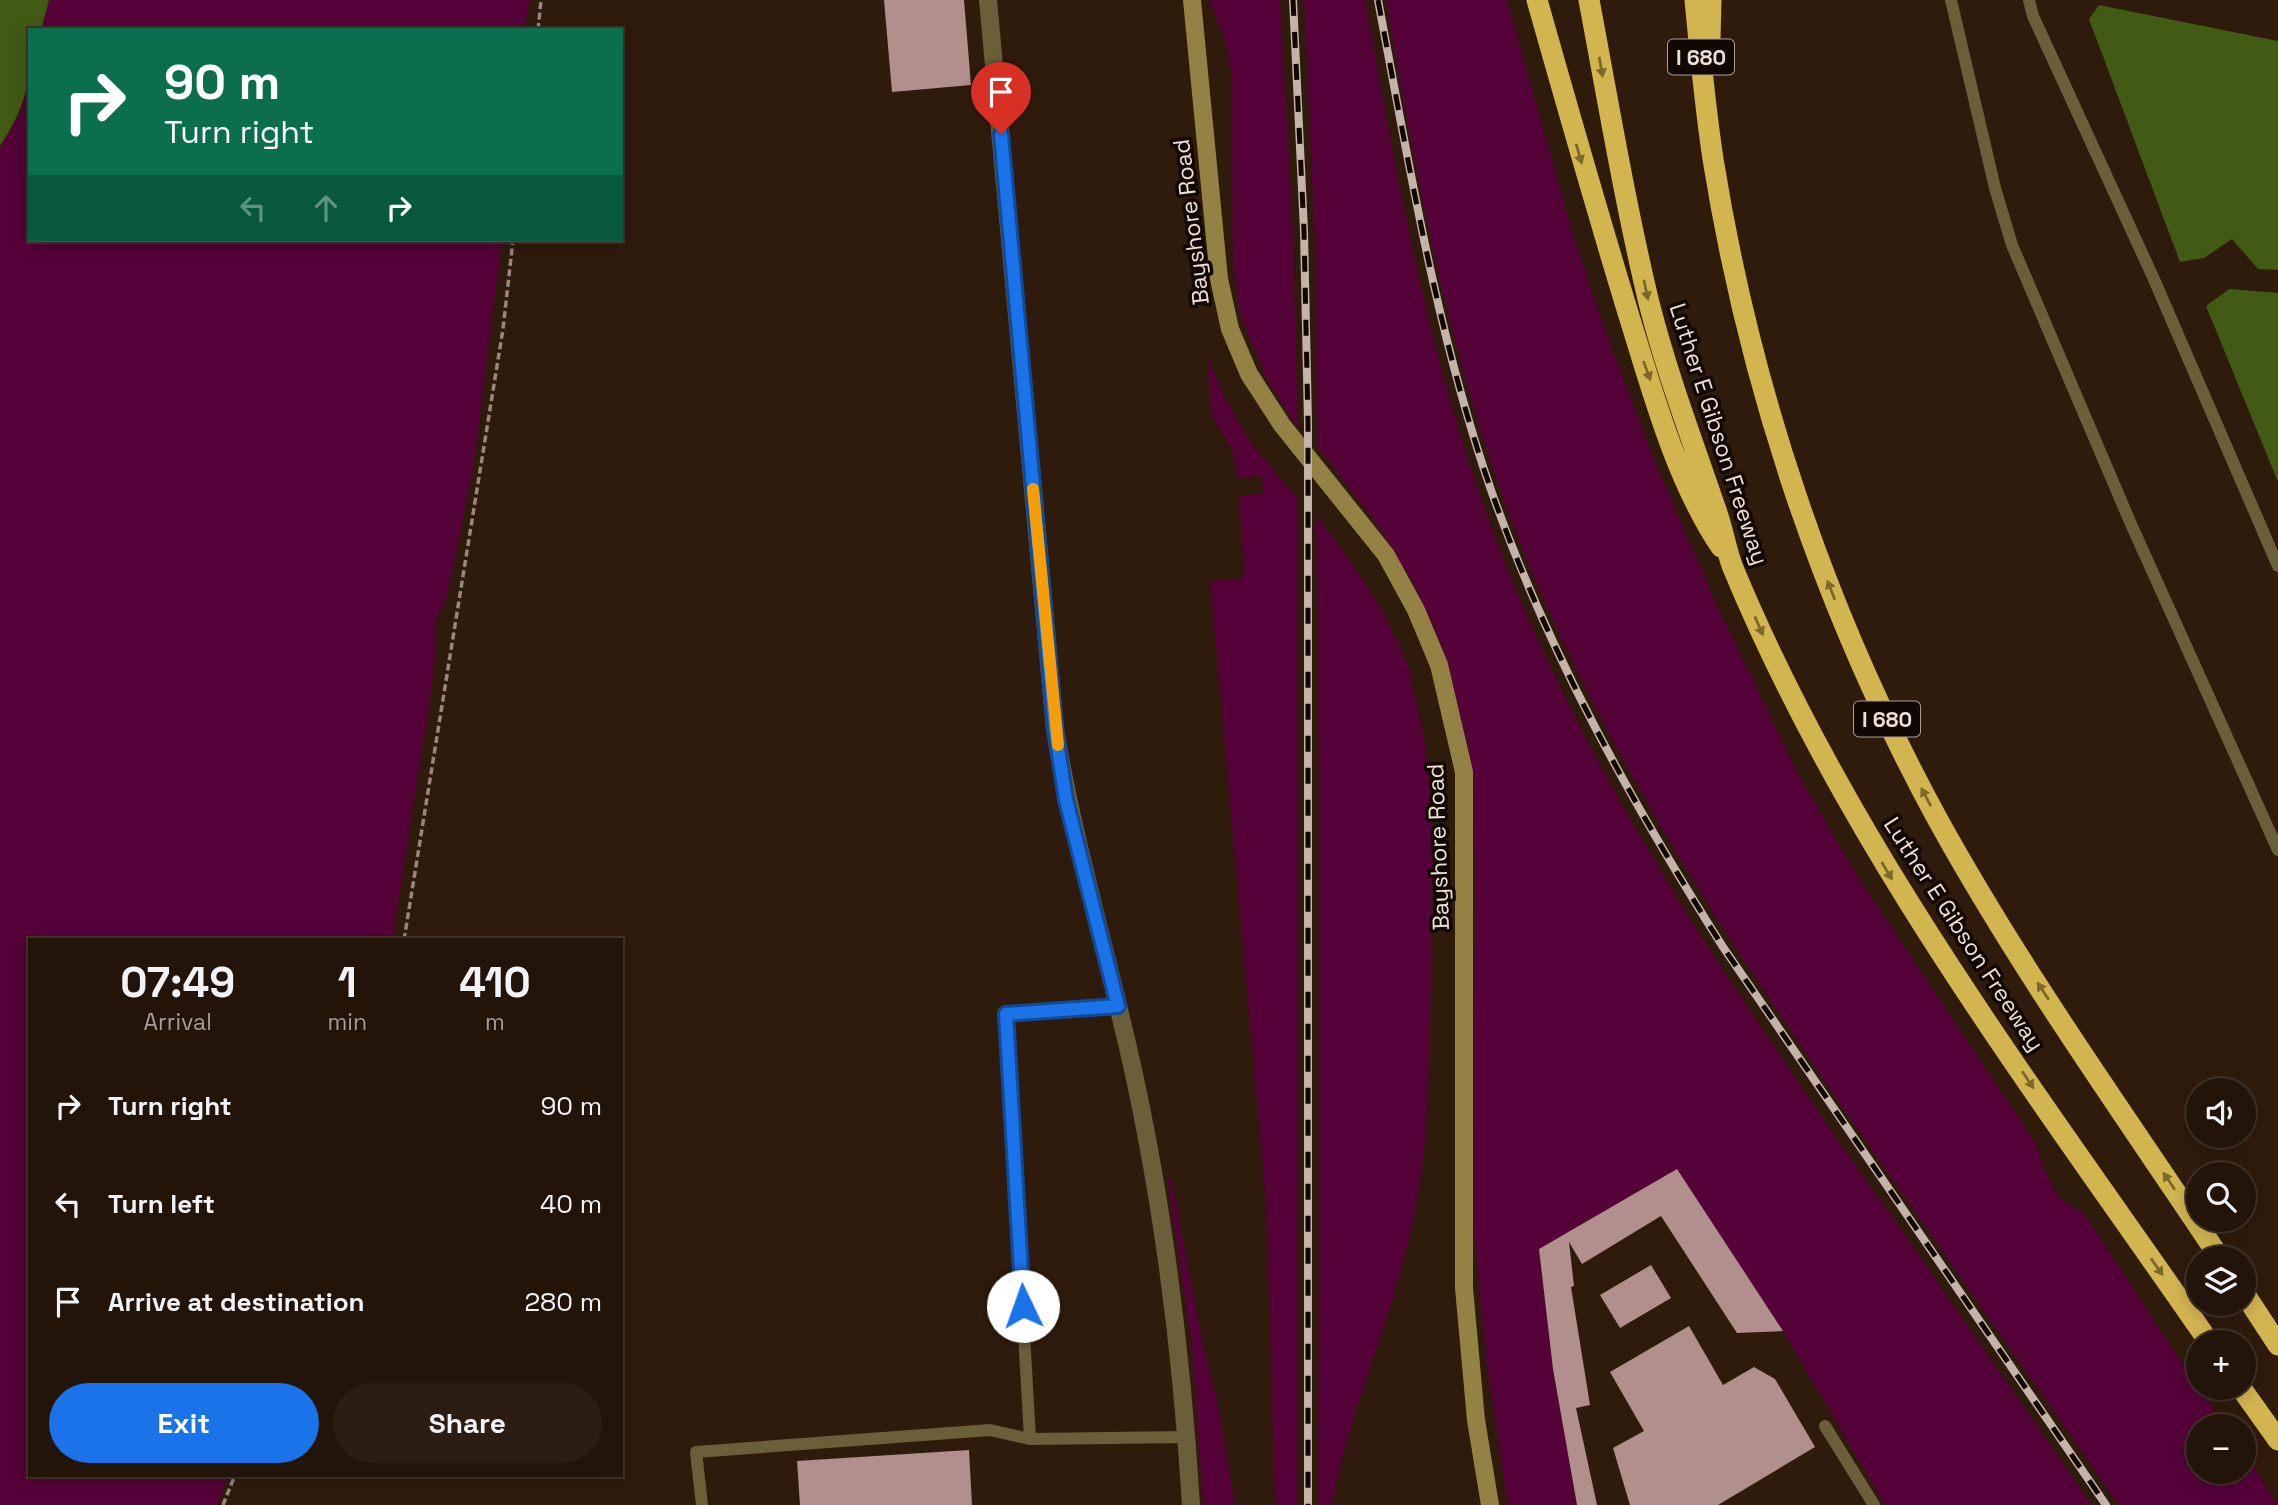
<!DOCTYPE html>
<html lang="en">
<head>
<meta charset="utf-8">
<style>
  body { margin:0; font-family:"Space Grotesk",sans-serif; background:#2b1d12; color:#f1f3f6; height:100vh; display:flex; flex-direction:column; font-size:26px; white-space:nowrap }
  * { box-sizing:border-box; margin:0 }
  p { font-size:23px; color:#a39e9c }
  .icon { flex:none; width:38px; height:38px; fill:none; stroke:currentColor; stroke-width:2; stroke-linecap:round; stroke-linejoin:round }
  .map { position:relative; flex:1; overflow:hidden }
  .details { position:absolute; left:28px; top:938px; width:595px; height:539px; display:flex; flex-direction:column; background:#231409; border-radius:0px; box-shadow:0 4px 18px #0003,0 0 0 2px #40332a }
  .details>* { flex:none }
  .hud { position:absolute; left:28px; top:28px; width:595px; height:214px; border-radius:0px; box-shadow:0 4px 18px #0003,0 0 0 2px #40332a; background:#0b6e4f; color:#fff; overflow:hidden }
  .fabs { position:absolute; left:2186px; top:1078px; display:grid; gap:14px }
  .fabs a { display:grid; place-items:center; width:70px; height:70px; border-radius:50%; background:#231409; box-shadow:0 4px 18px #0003,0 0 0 2px #40332a; font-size:35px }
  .pin { position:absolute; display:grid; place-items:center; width:60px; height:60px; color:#fff; margin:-72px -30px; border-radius:50% 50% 50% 0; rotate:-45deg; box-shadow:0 0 7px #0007 }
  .pin .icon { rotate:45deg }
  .me { position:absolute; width:77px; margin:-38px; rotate:357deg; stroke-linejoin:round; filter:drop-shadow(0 0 5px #0008) }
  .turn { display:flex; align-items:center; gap:24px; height:147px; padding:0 21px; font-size:32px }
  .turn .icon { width:91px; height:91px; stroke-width:2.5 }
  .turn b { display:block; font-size:49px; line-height:60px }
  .lanes { display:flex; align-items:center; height:66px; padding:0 21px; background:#0003; justify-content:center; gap:35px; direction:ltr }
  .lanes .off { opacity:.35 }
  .eta { display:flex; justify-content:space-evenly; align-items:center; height:119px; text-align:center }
  .eta b { font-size:42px; font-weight:600; line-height:49px }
  .cta { display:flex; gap:14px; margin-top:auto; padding:14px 21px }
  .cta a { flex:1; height:80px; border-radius:42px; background:#1a73e8; color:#fff; font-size:28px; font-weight:600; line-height:80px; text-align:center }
  .cta a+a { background:#2b1d12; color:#f1f3f6 }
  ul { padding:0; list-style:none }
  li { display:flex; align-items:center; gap:21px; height:98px; padding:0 21px }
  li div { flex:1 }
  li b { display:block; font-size:26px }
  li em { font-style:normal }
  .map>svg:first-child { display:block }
  .green { fill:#550238 }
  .water { fill:#415a14 }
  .building { fill:#b18f8d }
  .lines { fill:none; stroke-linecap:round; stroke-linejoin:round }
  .path { stroke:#98877b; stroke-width:3.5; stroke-dasharray:7 3.5; stroke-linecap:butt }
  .lane { stroke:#6a5f39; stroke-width:12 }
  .street { stroke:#6a5f39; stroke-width:18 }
  .secondary { stroke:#948144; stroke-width:18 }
  .highway { stroke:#d3b550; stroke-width:21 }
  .rail-casing { stroke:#c3b3a9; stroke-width:8 }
  .rail { stroke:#110803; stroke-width:5; stroke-dasharray:16; stroke-linecap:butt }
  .oneway { fill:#7c672d }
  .route-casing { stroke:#114b97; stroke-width:18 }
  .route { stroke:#1a73e8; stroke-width:12 }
  .slow { stroke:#f59e0b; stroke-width:12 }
  .labels { text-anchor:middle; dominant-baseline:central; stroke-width:7; stroke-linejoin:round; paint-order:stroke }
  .shield { fill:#110803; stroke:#ac9e97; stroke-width:2 }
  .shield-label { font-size:21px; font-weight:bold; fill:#eedfd6 }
  .street-label { font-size:23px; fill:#eedfd6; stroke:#110803 }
</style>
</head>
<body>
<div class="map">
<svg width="2278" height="1505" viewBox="0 0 2278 1505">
  <rect width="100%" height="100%" fill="#2f1b0c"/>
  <path class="green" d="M49,0H529L525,30H41Z
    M1209,0H1280L1292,209L1298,429L1267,379L1240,315L1233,264L1231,69L1225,39Z
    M1304,0H1365C1395,165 1423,330 1478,489C1564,743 1716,966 1869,1184C1944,1290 2017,1398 2092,1505H1885L1783,1331L1677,1169L1539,1249L1553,1369L1577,1505H1508L1486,1359L1473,1220L1475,856L1467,742L1438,636L1414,585L1377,524L1317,446L1315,243Z
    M1386,0H1507L1571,228L1600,316L1652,455L1715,601L1796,770L1858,878L2036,1144L2044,1169L2059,1198L2086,1216L2198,1388L2227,1426H2198V1472H2244V1450L2278,1505H2119C2035,1384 1950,1263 1866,1141C1741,961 1620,779 1534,577C1456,394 1419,194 1386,0Z
    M30,76V240H502L473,469L446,600L435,620L436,650L429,706L392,940H30V1475H228L217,1505H0V146L20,115Z
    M1207,355C1232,419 1250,446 1297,497L1298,1505H1275L1266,1203L1210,581L1244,578L1239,496L1263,493L1262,476L1237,477L1234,455L1211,413Z
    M1316,516C1350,560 1384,606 1405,659C1411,673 1413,690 1417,705C1438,793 1432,883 1431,973C1429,1053 1430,1137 1414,1215C1395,1314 1350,1406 1332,1505H1318L1320,887Z
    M1167,1177L1171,1178L1201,1334L1220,1416L1235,1505H1203L1192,1347Z"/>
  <path class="water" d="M0,0H49L41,30H30C30,81 29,102 0,146Z
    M2099,5L2278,41V270L2258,269L2232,239L2204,258L2180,262L2089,19Z
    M2229,289L2278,293V482L2206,306Z"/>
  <path class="building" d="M884,0H964L971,85L892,92Z
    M1677,1169L1783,1331L1737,1333L1661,1216L1582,1264L1569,1242L1574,1286L1571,1287L1590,1405L1576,1408L1597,1505H1577L1553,1369L1539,1249Z
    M1651,1265L1671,1298L1620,1328L1600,1295Z
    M1689,1326L1723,1385L1754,1367L1775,1379L1815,1447L1718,1505H1630L1613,1448L1644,1431L1610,1372Z
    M969,1450L972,1505H800L797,1461Z"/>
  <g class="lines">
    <path class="path" d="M538,30L541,0
      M404,940L503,329L513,240
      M223,1505L235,1475"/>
    <path class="lane" d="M1951,0L1995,188L2012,245L2131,524L2278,850
      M2029,0L2033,16L2153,277L2278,566
      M1118,1006L1006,1014L1030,1439L1187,1437
      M1825,1426L1874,1505
      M702,1505L696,1452L990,1430L1030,1439"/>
    <path class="street" d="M988,0L1055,729C1071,827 1098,921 1121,1018C1160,1177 1181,1341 1191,1505"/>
    <path class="secondary" d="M1192,0L1219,279L1230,329L1249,374L1282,425L1386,555L1416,610L1439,665L1464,772V1288L1476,1420L1490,1505"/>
    <path class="highway" d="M1537,0C1567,106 1597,211 1629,316C1653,393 1676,480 1721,547
      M1589,0C1608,101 1625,203 1649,303C1667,374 1693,442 1716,510C1723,529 1726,550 1733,568C1850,850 2037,1093 2209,1342
      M1695,0C1700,53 1705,106 1713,159C1750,390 1826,615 1938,820C2022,972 2124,1114 2220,1258
      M1710,38L1711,0
      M2244,1293L2278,1345
      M2241,1388L2278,1440"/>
    <defs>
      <path id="rail" d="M1293,0L1304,231L1308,423V1505
        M1378,0C1409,164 1436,331 1491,490C1548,652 1631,802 1723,947L2106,1505"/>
    </defs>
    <use href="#rail" class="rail-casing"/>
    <use href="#rail" class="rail"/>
  </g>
  <defs><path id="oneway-solid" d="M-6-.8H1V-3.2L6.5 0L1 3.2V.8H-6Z" transform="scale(1.75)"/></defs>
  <g class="oneway">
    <use href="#oneway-solid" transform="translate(1601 67) rotate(80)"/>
    <use href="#oneway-solid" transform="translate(1579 154) rotate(74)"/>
    <use href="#oneway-solid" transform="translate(1646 290) rotate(78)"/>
    <use href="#oneway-solid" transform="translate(1647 371) rotate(70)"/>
    <use href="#oneway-solid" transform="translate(1831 590) rotate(-111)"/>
    <use href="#oneway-solid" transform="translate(1759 626) rotate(66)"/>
    <use href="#oneway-solid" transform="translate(1926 797) rotate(-118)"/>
    <use href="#oneway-solid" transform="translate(1887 871) rotate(59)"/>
    <use href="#oneway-solid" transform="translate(2043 991) rotate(-123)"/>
    <use href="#oneway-solid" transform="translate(2028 1080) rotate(56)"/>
    <use href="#oneway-solid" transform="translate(2169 1181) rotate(-124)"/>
    <use href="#oneway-solid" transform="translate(2157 1267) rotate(55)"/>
  </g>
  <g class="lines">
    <defs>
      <path id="route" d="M1001,134L1055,729L1066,800L1118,1006L1006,1014L1023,1306"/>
    </defs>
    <use href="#route" class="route-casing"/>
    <use href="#route" class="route"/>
    <path class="slow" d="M1033,489L1058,745"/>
  </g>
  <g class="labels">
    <g class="shield">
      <rect x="1668" y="39.5" width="66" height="35" rx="5"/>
      <rect x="1854" y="701.5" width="66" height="35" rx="5"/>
    </g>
    <g class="shield-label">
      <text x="1701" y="57">I 680</text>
      <text x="1887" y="719">I 680</text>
    </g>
    <g class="street-label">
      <text transform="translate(1191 222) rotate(-97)">Bayshore Road</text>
      <text transform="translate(1719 434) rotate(72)">Luther E Gibson Freeway</text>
      <text transform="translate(1438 847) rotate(-92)">Bayshore Road</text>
      <text transform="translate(1964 934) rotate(57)">Luther E Gibson Freeway</text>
    </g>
  </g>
</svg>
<div class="fabs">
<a><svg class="icon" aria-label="sound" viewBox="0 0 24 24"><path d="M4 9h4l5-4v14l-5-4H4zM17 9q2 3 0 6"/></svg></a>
<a><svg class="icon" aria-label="search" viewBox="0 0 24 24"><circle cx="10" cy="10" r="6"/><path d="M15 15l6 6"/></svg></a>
<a><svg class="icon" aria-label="layers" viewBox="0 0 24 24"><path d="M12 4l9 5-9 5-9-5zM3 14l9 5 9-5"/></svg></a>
<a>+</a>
<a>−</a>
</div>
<div class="pin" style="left:1001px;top:134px;background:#d93025"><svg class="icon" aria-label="arrive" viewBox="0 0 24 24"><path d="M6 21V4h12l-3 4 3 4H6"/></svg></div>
<svg class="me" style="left:1023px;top:1306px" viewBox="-20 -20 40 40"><circle r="19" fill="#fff"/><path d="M0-13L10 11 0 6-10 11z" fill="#1a73e8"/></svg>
<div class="hud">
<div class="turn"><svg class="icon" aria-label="right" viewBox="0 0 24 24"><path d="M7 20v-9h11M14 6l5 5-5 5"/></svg><div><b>90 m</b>Turn right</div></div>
<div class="lanes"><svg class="icon off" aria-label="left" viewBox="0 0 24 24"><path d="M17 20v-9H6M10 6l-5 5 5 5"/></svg><svg class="icon off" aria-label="ahead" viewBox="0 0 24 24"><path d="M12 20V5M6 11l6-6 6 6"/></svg><svg class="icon" aria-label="right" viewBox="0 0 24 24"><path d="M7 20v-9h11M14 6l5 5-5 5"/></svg></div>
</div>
<section class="details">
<div class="eta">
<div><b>07:49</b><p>Arrival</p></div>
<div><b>1</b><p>min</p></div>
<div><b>410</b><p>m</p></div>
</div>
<ul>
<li><svg class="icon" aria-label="right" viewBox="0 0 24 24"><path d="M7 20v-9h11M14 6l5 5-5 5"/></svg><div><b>Turn right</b></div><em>90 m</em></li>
<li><svg class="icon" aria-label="left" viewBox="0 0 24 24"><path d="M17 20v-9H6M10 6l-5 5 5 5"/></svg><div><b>Turn left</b></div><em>40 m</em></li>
<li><svg class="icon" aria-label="arrive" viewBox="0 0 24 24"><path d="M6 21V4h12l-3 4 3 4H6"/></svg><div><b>Arrive at destination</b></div><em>280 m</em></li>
</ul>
<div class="cta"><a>Exit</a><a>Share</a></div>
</section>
</div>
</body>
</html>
